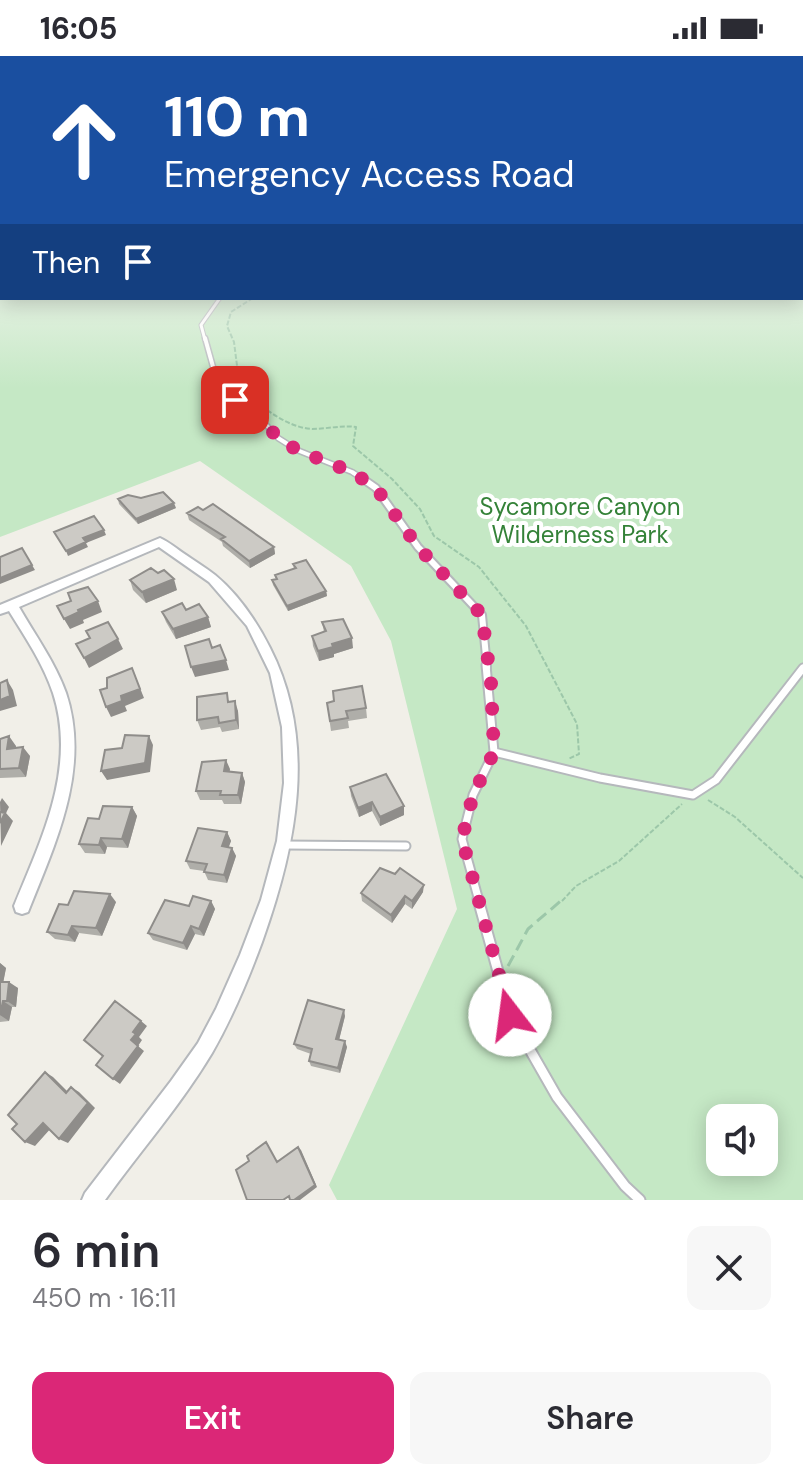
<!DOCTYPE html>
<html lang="en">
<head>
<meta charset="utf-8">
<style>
  body { margin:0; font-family:"DM Sans",sans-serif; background:#f7f7f7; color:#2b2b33; height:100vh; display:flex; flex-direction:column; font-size:30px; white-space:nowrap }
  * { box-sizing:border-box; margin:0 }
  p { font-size:26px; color:#7c7c81 }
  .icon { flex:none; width:44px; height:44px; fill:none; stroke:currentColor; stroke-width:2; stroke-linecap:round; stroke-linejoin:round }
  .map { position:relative; height:1144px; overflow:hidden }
  .sheet { display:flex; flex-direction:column; background:#fff; flex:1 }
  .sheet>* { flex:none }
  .hud { position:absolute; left:0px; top:0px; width:804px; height:244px; box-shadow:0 4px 20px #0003; background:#1a4fa0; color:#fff; overflow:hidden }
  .fabs { position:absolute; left:706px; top:1048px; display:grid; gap:16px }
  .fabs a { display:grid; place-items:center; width:72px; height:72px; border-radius:16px; background:#fff; box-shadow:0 4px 20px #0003; font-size:40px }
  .pin { position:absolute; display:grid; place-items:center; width:68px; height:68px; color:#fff; margin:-34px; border-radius:16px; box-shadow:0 4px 12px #0006 }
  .me { position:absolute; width:88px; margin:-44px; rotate:345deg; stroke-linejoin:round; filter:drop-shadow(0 0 6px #0008) }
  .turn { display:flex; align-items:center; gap:28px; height:168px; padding:0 32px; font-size:36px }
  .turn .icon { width:104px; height:104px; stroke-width:2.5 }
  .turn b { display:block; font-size:56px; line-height:68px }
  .then { display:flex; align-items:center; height:76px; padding:0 32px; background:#0003; gap:16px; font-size:30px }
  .round { display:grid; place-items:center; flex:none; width:84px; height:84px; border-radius:16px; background:#f7f7f7 }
  .overview { display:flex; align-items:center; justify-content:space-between; height:136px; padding:0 32px }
  h1 { font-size:48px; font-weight:600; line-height:60px }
  .button { display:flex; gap:16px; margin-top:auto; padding:16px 32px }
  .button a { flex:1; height:92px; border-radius:16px; background:#db2777; color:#fff; font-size:32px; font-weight:600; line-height:92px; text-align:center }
  .button a+a { background:#f7f7f7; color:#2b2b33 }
  .status { display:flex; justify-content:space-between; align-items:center; height:56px; padding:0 40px; background:#fff; direction:ltr }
  .status svg { height:22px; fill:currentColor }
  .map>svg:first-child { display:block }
  .green { fill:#c5e8c5; fill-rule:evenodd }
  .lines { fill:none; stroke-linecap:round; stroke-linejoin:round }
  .service-far4-casing { stroke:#b5b8bc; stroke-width:5 }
  .service-far3-casing { stroke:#b5b8bc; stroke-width:7 }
  .service-far2-casing { stroke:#b5b8bc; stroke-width:10 }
  .service-far1-casing { stroke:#b5b8bc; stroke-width:11 }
  .service-casing { stroke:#b5b8bc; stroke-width:13 }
  .minor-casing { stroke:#b5b8bc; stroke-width:4 }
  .path-far1 { stroke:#9cc7a9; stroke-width:2; stroke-dasharray:5 2; stroke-linecap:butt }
  .path { stroke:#9cc7a9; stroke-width:3; stroke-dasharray:12 6; stroke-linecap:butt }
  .service-far4 { stroke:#fff; stroke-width:3 }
  .service-far3 { stroke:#fff; stroke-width:4 }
  .service-far2 { stroke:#fff; stroke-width:6 }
  .service-far1 { stroke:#fff; stroke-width:7 }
  .service { stroke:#fff; stroke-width:9 }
  .minor { fill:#fff; fill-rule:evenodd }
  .wall { fill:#afaea9 }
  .shaded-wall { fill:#8f8d8a }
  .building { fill:#cccac5; stroke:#8f8d8a; stroke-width:2 }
  .route { stroke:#db2777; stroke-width:14; stroke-dasharray:0 25.2 }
  .labels { text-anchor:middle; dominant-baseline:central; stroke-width:8; stroke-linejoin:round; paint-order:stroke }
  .park-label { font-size:24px; fill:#348238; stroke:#fff }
</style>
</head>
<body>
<div class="status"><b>16:05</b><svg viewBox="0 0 49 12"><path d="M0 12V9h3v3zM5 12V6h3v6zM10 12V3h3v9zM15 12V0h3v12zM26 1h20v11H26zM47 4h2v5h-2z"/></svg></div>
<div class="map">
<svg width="803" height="1144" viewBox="0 0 803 1144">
  <rect width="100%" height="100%" fill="#f1efe8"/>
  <path class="green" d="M0,172L2,242H802L803,172V1144H337L329,1129L457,853L391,585L351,510L200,405L0,481ZM720,1062H764V1106H720Z"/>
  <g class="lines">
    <defs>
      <path id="service-far4" d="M205,284L201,269L220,242"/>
      <path id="service-far3" d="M205,282L215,318L235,344L259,361L278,382L297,394L352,416L369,427"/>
      <path id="service-far2" d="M366,425L376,432L418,491L482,559L487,611"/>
      <path id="service-far1" d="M494,696L600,722L693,739L716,724L803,612
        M284,789L406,790
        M479,845L462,783L473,739L494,696L486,609"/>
      <path id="service" d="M478,843L510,959L557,1041L625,1130L640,1144"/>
      <path id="minor" d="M160,482C169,486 177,493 186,499C195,505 206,512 215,519C238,538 257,566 270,592C318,686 296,791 262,886C248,924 232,962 212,997C181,1049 140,1095 105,1144H82L85,1137L171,1025L198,987L216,953L240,899L261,844L277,785L284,727L282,671L270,617L247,570L209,526L159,491L19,551C35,579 55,606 66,637C91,712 56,786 28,856L22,858L16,856L14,850C42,782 77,711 53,637C43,607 25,581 9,555L0,558V549Z"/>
    </defs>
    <use href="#service-far4" class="service-far4-casing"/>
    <use href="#service-far3" class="service-far3-casing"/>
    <use href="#service-far2" class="service-far2-casing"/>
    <use href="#service-far1" class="service-far1-casing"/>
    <use href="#service" class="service-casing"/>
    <use href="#minor" class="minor-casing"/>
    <path class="path-far1" d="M253,242L231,256L227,270L234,286L240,333C261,349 284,371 312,373C327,373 341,369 356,371L353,390L392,423L420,453L434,480L479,511L526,570L577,668L579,698L568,703
      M708,744L735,761L803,822
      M562,845L576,830L619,805L682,748"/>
    <path class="path" d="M508,910L528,873L563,843"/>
    <use href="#service-far4" class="service-far4"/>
    <use href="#service-far3" class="service-far3"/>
    <use href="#service-far2" class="service-far2"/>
    <use href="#service-far1" class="service-far1"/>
    <use href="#service" class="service"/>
    <use href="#minor" class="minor"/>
  </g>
  <path class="wall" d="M118,443L176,452L138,468L119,448Z
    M187,457L274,491L275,498L250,512L223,490L222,486L189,464Z
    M293,508L326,535L327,540L288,555L273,529L272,524L276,523L275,519L294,513Z
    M130,524L177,534L146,547L133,534Z
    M186,554L208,561L211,571L176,583L166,566L162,556Z
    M322,566L353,592L334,598V601L319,605L313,590L312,580L324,576Z
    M230,646L238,655L239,673L222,676L220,671L201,674L197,664Z
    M327,647L366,652L367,662L348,665L349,672L331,675Z
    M0,683L16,690V692L30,700L26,721L0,722Z
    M230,713L229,716L242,717L245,726L241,748H224L222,744H200L196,735Z
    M350,731L404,759L380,770L372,755L359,761L351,740Z
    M132,751L137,760L128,792L107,791L105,798L85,797L79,788L99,763Z
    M227,776L231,785L228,791L232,792L236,800L227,827L208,824L204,815L190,813L186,805Z
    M423,836L412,853L405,848L392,867L362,845L361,837Z
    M211,845L215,853L204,880L195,878L187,894L153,884L148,877L189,850Z
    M116,846L102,880L79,877L75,886L55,883L47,876L68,849Z
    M0,907L6,912L3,926L18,932L16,951H12L9,965L0,966Z
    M345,960L339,984L347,991L340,1017L311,1010L309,1005L311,998L297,993L294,988Z"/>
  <path class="shaded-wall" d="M174,447L176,452L138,468L136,463Z
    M104,474L106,479L86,487L88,491L68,500L66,495L83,482Z
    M274,491L275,498L250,512L249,505Z
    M32,509L35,514L0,528V522Z
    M174,523L177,534L146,547L142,536Z
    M326,535L327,540L288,555L287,550Z
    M98,545L102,556L83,564L84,567L70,573L64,563L78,554Z
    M208,561L211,571L176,583L173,573Z
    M352,582L353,592L334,598V601L319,605L318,595L332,588Z
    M118,583L123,593L89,612L84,602Z
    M226,604L229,614L195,621L191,611Z
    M132,612L144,642L125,650L127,655L111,661L106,651Z
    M7,624L13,634L17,650L0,655V644Z
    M235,645L238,655L239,673L236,664Z
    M9,680L16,690L14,703L7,693Z
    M149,680L153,689L150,716L107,724L101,715Z
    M23,691L30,700L26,721L19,712Z
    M226,704L230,713L228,724L224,715Z
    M242,717L245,726L241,748L238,739Z
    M2,742L9,751L6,757L13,765L1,790L0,746Z
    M372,746V755L359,761L358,752Z
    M404,750V759L380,770V761Z
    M132,751L137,760L128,792L122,783Z
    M227,776L231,785L226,799L222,790Z
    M101,782L107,791L105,798L99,789Z
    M232,792L236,800L227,827L224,819Z
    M424,829L423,836L412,853V845Z
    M110,838L116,846L102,880L96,872Z
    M405,840V848L392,867L391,859Z
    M211,845L215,853L204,880L199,873Z
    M72,870L79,877L75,886L68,879Z
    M191,870L195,878L187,894L183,887Z
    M0,907L6,912L2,933L0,932Z
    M9,926L18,932L16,951L7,945Z
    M3,945L12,951L9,965L0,959Z
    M344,954L345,960L338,988L336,983Z
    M141,965L147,970L139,981L142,984L138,990L131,984L133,976Z
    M345,985L347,991L340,1017L338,1012Z
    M138,990L144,995L120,1028L113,1023Z
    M45,1016L53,1021L74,1042L66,1037Z
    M71,1031L79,1036L95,1052L68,1087L59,1083Z
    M43,1067L52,1071L35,1090L25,1086Z
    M298,1091L301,1094L317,1131L300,1144H294Z"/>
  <path class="building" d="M163,436L174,447L136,463L118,443L128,439L141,442Z
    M213,448L274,491L249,505L221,483L225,481L187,457L198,451L203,454Z
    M94,460L104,474L83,482L86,486L66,495L54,476Z
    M22,492L32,509L0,522V501Z
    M306,504L326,535L287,550L272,524L277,523L275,519L296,512L293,508Z
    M151,512L158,517L164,514L174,523L142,536L130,524Z
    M88,531L98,545L78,554L79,556L64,563L57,550L71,545L68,537Z
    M182,547L186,554L199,548L208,561L173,573L162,556Z
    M343,563L352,582L332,588L333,591L318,595L312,580L326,575L322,566Z
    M108,566L118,583L84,602L76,588L90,582L86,575Z
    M209,583L212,592L220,589L226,604L191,611L185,590Z
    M132,612L140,633L121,640L122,645L106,651L100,634L107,632V622Z
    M7,624L10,640L0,644V627Z
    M362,630L366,652L346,655L348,662L330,665L327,647L334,645L333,635Z
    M227,637L228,646L235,645L236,664L219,667L218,661L197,664V641Z
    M125,679L149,680L145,707L101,715L105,694L122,692Z
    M9,680L7,693L23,691L19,712L0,713V683Z
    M226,704L224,715L242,717L238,739H220L221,735H196L202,706Z
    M386,718L404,750L380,761L372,746L358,752L350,731Z
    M103,750L132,751L122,783L101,782L99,789L79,788L88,762L99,763Z
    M0,756L5,757L0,767Z
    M198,772L227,776L222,790L232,792L224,819L204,816L207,808L186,805Z
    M380,812L395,818L400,812L424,829L412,845L405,840L391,859L361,837Z
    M74,835L110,838L96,872L72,870L68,879L47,876L59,848L68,849Z
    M193,840L211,845L199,873L191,870L183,887L148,877L165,844L189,850Z
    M0,926H9L7,945H3L0,959Z
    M308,944L344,954L336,983L345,985L338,1012L309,1005L312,993L294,988Z
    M115,945L141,965L133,976L136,978L131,984L138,990L113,1023L96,1009L103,1000L84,984Z
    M45,1016L66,1037L71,1031L88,1047L59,1083L43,1067L25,1086L12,1073L17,1068L8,1059Z
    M266,1086L277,1106L298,1091L315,1129L294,1144H290L289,1140L283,1144H247L236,1114L249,1105L247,1100Z"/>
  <linearGradient id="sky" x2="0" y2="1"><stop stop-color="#8fc3f1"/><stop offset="0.52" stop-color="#f9f8f5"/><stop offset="1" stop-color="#f9f8f5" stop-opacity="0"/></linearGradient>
  <rect width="803" height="332" fill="url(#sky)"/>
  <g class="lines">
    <path class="route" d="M235,344L259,361L278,382L297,394L352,416L376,432L418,491L482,559L491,627L494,696L473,739L462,783L510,959"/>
  </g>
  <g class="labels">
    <g class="park-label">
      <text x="580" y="450">Sycamore Canyon<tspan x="580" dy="28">Wilderness Park</tspan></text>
    </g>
  </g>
</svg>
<div class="fabs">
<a><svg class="icon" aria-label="sound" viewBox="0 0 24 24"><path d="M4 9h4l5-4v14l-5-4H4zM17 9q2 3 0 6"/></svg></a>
</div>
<div class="pin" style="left:235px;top:344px;background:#d93025"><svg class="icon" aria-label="arrive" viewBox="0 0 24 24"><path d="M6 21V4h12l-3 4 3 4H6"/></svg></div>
<svg class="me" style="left:510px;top:959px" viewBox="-20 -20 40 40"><circle r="19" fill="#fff"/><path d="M0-13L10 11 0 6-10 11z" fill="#db2777"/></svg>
<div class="hud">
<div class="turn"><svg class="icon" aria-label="ahead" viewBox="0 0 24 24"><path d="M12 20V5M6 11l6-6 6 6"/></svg><div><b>110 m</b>Emergency Access Road</div></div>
<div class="then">Then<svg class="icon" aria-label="arrive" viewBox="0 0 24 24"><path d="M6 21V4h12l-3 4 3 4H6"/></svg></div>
</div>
</div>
<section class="sheet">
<div class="overview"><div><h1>6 min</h1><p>450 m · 16:11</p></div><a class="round"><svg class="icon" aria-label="close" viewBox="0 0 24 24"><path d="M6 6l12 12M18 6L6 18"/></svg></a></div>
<div class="button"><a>Exit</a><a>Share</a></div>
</section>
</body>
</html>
